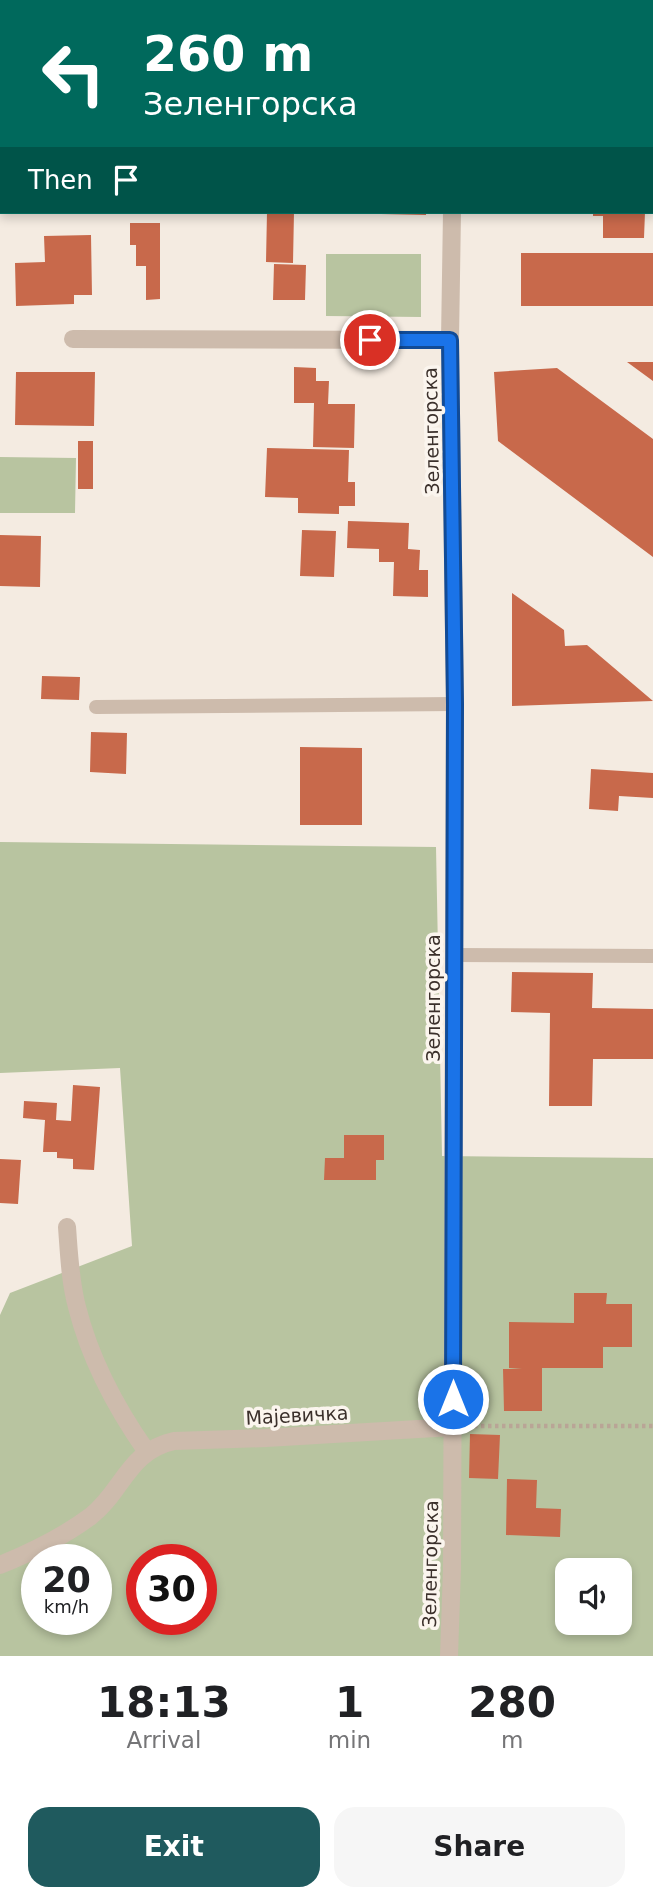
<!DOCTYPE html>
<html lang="en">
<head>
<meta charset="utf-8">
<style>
  body { margin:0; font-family:"DejaVu Sans",sans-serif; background:#f6f6f6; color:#202124; height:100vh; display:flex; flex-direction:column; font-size:26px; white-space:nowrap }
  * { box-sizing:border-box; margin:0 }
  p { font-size:23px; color:#757577 }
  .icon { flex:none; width:38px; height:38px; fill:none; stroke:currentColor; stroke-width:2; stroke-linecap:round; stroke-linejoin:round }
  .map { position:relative; height:1656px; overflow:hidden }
  .panel { display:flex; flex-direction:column; background:#fff; flex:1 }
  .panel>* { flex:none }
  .hud { position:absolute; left:0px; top:0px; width:654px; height:214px; box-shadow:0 4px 10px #0003; background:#00695c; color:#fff; overflow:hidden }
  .buttons { position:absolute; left:555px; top:1558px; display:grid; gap:14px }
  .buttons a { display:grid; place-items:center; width:77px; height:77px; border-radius:14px; background:#fff; box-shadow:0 4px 10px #0003; font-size:35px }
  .speed { position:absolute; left:21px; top:1544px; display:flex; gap:14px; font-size:35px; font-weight:700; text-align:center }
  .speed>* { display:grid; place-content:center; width:91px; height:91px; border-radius:50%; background:#fff; box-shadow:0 4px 10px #0003; line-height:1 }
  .speed small { font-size:18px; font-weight:400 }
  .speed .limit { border:10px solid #d22; background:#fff; color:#111 }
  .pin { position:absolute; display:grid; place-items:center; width:60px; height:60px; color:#fff; margin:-30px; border:4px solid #fff; border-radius:50%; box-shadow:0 2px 7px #0007 }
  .me { position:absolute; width:77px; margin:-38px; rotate:0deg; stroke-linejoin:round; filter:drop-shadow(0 0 5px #0008) }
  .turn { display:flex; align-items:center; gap:24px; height:147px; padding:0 28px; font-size:32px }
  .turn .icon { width:91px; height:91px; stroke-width:2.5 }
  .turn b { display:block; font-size:49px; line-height:60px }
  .then { display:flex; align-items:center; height:66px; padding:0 28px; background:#0003; gap:14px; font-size:26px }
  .eta { display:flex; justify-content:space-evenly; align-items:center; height:119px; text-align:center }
  .eta b { font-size:42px; font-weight:700; line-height:49px }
  .button { display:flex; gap:14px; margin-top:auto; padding:14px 28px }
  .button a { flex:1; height:80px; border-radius:21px; background:#1f5a5e; color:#fff; font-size:28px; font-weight:700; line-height:80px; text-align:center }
  .button a+a { background:#f6f6f6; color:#202124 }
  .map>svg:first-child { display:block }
  .green { fill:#b8c4a0; fill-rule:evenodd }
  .building { fill:#c8694b }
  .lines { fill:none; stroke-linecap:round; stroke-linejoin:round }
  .path { stroke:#b9a596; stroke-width:4.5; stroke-dasharray:3.5 3.5; stroke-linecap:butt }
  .lane { stroke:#cdbbac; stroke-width:14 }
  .street { stroke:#cdbbac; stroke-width:18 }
  .route-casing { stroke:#114b97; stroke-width:18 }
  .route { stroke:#1a73e8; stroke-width:12 }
  .labels { text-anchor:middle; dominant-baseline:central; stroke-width:7; stroke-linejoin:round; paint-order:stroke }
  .street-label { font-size:19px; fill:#3b302b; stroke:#fbf5ee }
</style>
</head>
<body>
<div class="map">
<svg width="653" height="1656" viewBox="0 0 653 1656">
  <rect width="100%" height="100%" fill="#f4ebe1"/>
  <path class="green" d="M326,254H421V317L326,316Z
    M0,457L76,458L75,513H0Z
    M0,842L436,847L442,1156L653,1158V1656H0V1315L10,1293L132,1246L120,1068L0,1073ZM37,1559H96V1619H37ZM142,1559H201V1619H142ZM567,1570H620V1622H567Z"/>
  <path class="building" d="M267,212H294L293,263L266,262Z
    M381,212H426V215L381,214Z
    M593,212H645L644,238H603V216H593Z
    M130,223H160V299L146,300V266H136V245H130Z
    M91,235L92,295H74V304L16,306L15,263L45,262L44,236Z
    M521,253H653V306H521Z
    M274,264L306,265L305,300H273Z
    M627,362H653V381Z
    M294,367L316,368V381H329L328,404H355L354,448L313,447L314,403H294Z
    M557,368L653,439V557L498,441L494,372Z
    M16,372H95L94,426L15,425Z
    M78,441H93V489H78Z
    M267,448L349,450L348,482H355V506H339V514L298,513V498L265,497Z
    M348,521L409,523L408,549L420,550L419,570H428V597L393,596L394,562H379V549L347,548Z
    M302,530L336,531L334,577L300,576Z
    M0,535L41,536L40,587L0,586Z
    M512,593L564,630L565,646L587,645L653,701L512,706Z
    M42,676L80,677L79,700L41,699Z
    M91,732L127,733L126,774L90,772Z
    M300,747L362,748V825H300Z
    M591,769L653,773V798L619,796L618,811L589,809Z
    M512,972L593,973L592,1008L653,1009V1059H593L592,1106H549L550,1013L511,1012Z
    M73,1085L100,1087L94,1170L73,1169V1159L57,1158V1152H43L45,1120L23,1118L24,1101L57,1103L56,1120L71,1121Z
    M344,1135H384V1160H376V1180H324L325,1158H344Z
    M0,1159L21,1160L18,1204L0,1203Z
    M574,1293H607L606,1304H632V1347H603V1368H542V1411H504L503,1369H522L509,1368V1322L574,1323Z
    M470,1434L500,1435L498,1479L469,1478Z
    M507,1479L537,1480L536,1508L561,1509L560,1537L506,1535Z"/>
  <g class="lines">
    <path class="path" d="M474,1426H653"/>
    <path class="lane" d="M96,707L455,704
      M454,955L653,956"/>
    <path class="street" d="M449,0L450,2
      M250,2L254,0
      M0,110L2,109
      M73,339L450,340
      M67,1227C69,1253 70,1281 77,1307C90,1359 116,1408 147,1452
      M0,1565C32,1552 63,1537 91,1516C123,1491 128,1451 174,1441L266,1438L452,1427
      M449,1656L452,1569L455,704L450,340L452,212"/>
  </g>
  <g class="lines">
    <defs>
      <path id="route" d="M370,340H450L455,704L453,1399"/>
    </defs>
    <use href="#route" class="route-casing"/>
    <use href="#route" class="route"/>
  </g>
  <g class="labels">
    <g class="street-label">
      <text transform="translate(431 431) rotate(-91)">Зеленгорска</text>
      <text transform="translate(433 998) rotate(-90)">Зеленгорска</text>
      <text transform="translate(297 1415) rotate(-3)">Мајевичка</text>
      <text transform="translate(430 1564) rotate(-89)">Зеленгорска</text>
    </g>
  </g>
</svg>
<div class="buttons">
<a><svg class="icon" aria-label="sound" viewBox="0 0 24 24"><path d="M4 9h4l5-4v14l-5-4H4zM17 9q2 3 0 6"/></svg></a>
</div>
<div class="speed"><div>20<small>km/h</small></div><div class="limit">30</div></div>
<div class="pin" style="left:370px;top:340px;background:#d93025"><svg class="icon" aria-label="arrive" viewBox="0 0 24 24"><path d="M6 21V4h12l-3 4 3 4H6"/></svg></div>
<svg class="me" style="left:453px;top:1399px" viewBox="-20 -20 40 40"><circle r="17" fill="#1a73e8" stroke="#fff" stroke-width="3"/><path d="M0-11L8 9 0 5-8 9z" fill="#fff"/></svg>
<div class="hud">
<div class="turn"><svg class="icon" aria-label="left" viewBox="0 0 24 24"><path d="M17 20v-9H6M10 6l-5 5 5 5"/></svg><div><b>260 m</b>Зеленгорска</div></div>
<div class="then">Then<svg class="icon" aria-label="arrive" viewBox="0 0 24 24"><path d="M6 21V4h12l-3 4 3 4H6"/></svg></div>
</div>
</div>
<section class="panel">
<div class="eta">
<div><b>18:13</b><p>Arrival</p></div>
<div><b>1</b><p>min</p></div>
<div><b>280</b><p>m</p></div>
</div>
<div class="button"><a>Exit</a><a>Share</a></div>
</section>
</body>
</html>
